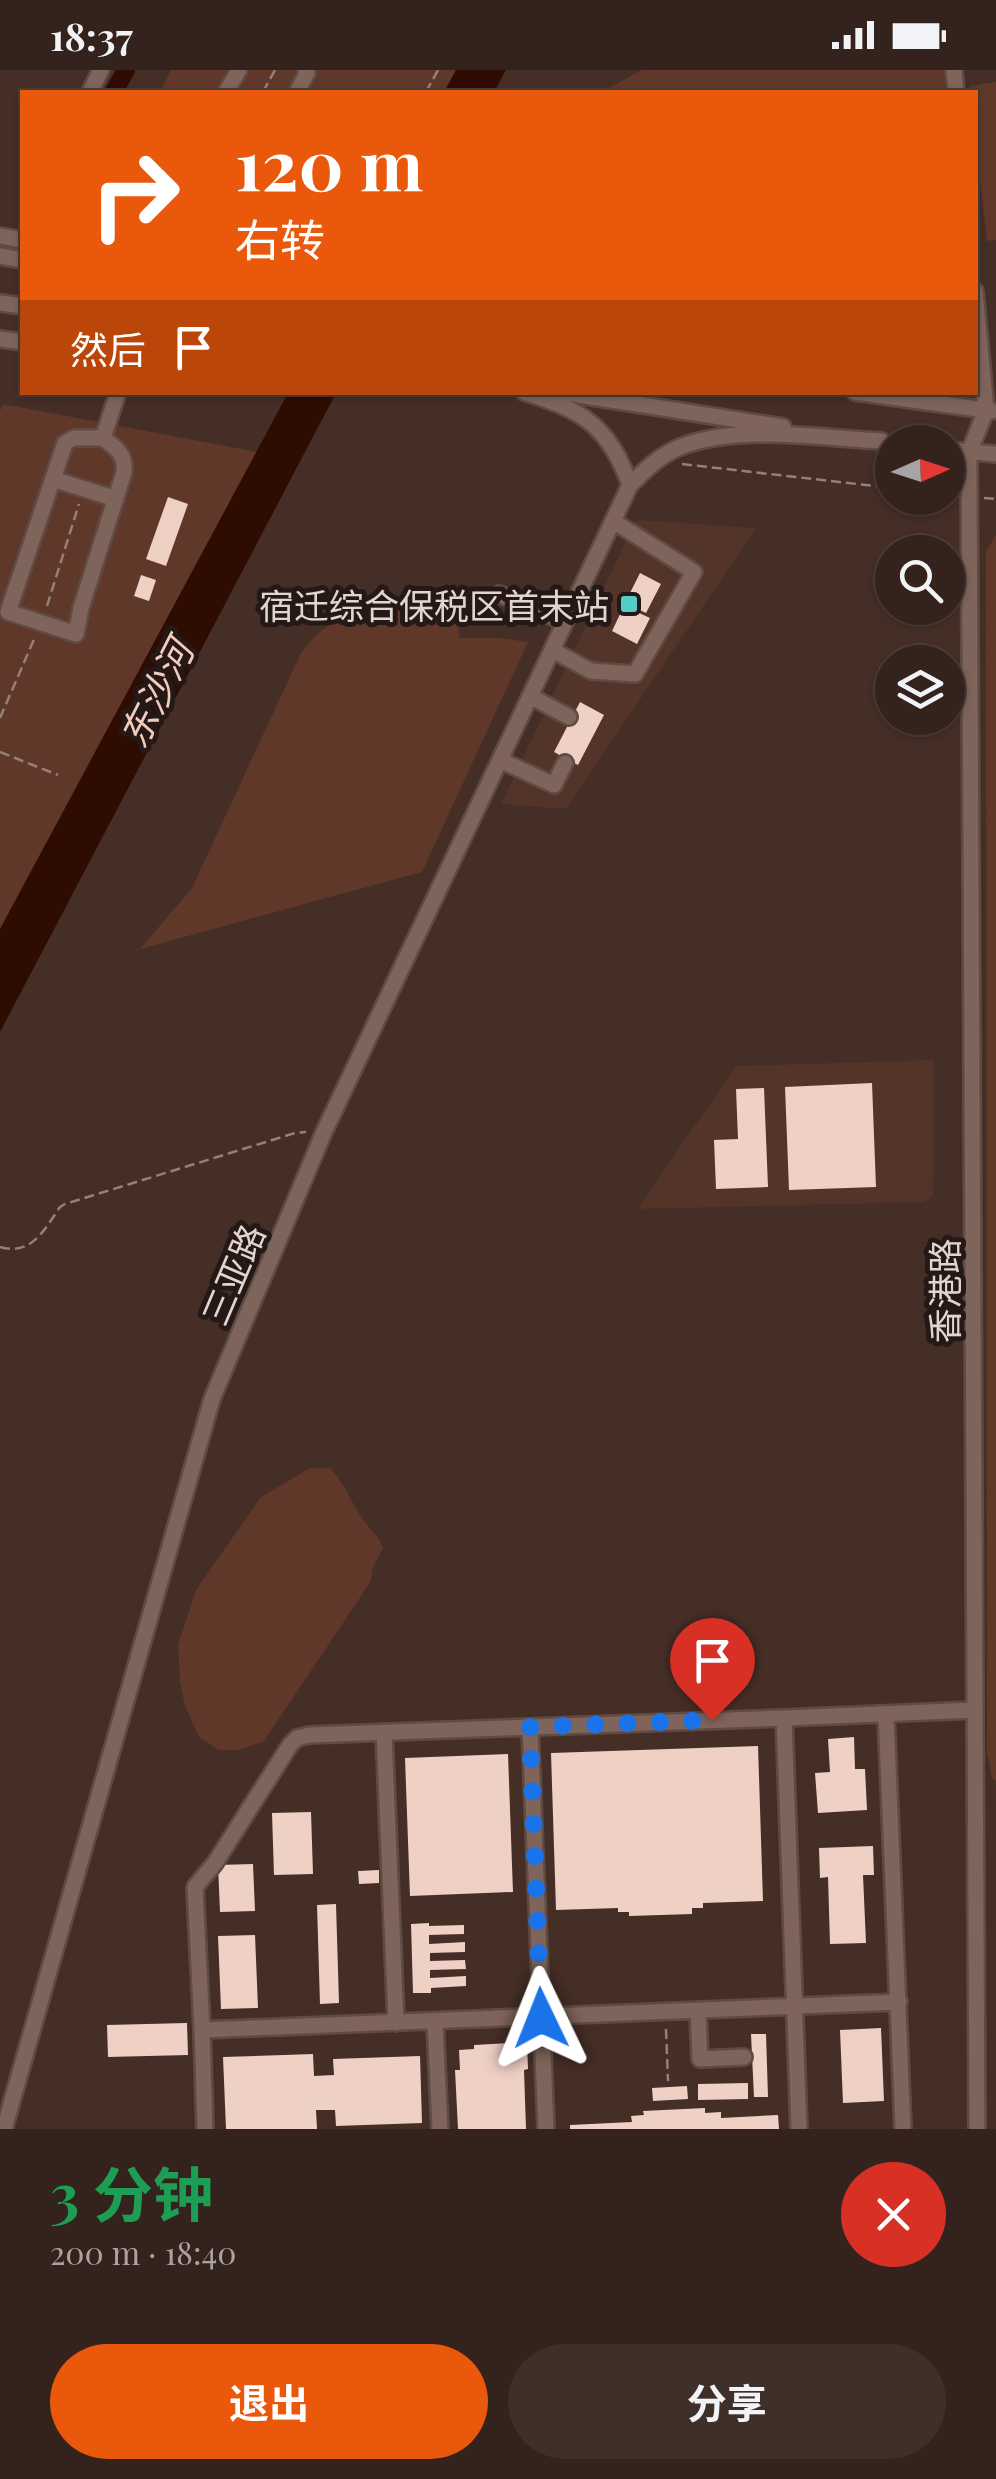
<!DOCTYPE html>
<html lang="zh">
<head>
<meta charset="utf-8">
<style>
  body { margin:0; font-family:"Playfair Display","Noto Sans SC",serif; background:#3f2f29; color:#f1f3f6; height:100vh; display:flex; flex-direction:column; font-size:38px; white-space:nowrap }
  * { box-sizing:border-box; margin:0 }
  p { font-size:32px; color:#a9a4a3 }
  .icon { flex:none; width:55px; height:55px; fill:none; stroke:currentColor; stroke-width:2; stroke-linecap:round; stroke-linejoin:round }
  .map { position:relative; height:2059px; overflow:hidden }
  .side { display:flex; flex-direction:column; background:#34221c; flex:1 }
  .side>* { flex:none }
  .guide { position:absolute; left:20px; top:20px; width:958px; height:305px; border-radius:0px; box-shadow:0 2px 8px #0004,0 0 0 2px #4e3f3b; background:#ea580c; color:#fff; overflow:hidden }
  .needle { width:65px; rotate:87deg }
  .controls { position:absolute; left:875px; top:355px; display:grid; gap:20px }
  .controls a { display:grid; place-items:center; width:90px; height:90px; border-radius:50%; background:#34221c; box-shadow:0 2px 8px #0004,0 0 0 2px #4e3f3b; font-size:50px }
  .pin { position:absolute; display:grid; place-items:center; width:85px; height:85px; color:#fff; margin:-102px -42px; border-radius:50% 50% 50% 0; rotate:-45deg; box-shadow:0 0 10px #0007 }
  .pin .icon { rotate:45deg }
  .me { position:absolute; width:110px; margin:-55px; rotate:358deg; stroke-linejoin:round; filter:drop-shadow(0 0 8px #0008) }
  .turn { display:flex; align-items:center; gap:35px; height:210px; padding:0 50px; font-size:45px }
  .turn .icon { width:130px; height:130px; stroke-width:2.5 }
  .turn b { display:block; font-size:70px; line-height:85px }
  .then { display:flex; align-items:center; height:95px; padding:0 50px; background:#0003; gap:20px; font-size:38px }
  .round { display:grid; place-items:center; flex:none; width:105px; height:105px; border-radius:52px; background:#3f2f29 }
  .head { display:flex; align-items:center; justify-content:space-between; height:170px; padding:0 50px }
  h1 { font-size:60px; font-weight:700; line-height:75px; color:#1e9e55 }
  .button { display:flex; gap:20px; margin-top:auto; padding:20px 50px }
  .button a { flex:1; height:115px; border-radius:60px; background:#ea580c; color:#fff; font-size:40px; font-weight:700; line-height:115px; text-align:center }
  .button a+a { background:#3f2f29; color:#f1f3f6 }
  .status { display:flex; justify-content:space-between; align-items:center; height:70px; padding:0 50px; background:#34221c; direction:ltr }
  .status svg { height:28px; fill:currentColor }
  .map>svg:first-child { display:block }
  .built { fill:#523429 }
  .green { fill:#60382a }
  .water { fill:#2f0c01 }
  .lines { fill:none; stroke-linecap:round; stroke-linejoin:round }
  .canal { stroke:#2f0c01; stroke-width:18 }
  .building { fill:#efd0c5 }
  .minor-casing { stroke:#5f4b44; stroke-width:20 }
  .path { stroke:#94817a; stroke-width:2.5; stroke-dasharray:10 5; stroke-linecap:butt }
  .minor { stroke:#7e645a; stroke-width:15 }
  .route { stroke:#1a73e8; stroke-width:18; stroke-dasharray:0 32.4 }
  .poi-dot { fill:#54cdc7; stroke:#241916; stroke-width:4 }
  .labels { text-anchor:middle; dominant-baseline:central; stroke-width:10; stroke-linejoin:round; paint-order:stroke }
  .poi-label { font-size:35px; fill:#e3d4ce; stroke:#241916; text-anchor:end }
  .street-label { font-size:35px; fill:#e3d4ce; stroke:#241916 }
  .water-label { font-size:38px; font-style:italic; fill:#f5cabb; stroke:#241916 }
</style>
</head>
<body>
<div class="status"><b>18:37</b><svg viewBox="0 0 49 12"><path d="M0 12V9h3v3zM5 12V6h3v6zM10 12V3h3v9zM15 12V0h3v12zM26 1h20v11H26zM47 4h2v5h-2z"/></svg></div>
<div class="map">
<svg width="996" height="2059" viewBox="0 0 996 2059">
  <rect width="100%" height="100%" fill="#452e26"/>
  <path class="built" d="M636,450L756,458L566,739L501,734Z
    M934,990L933,1125L925,1132L637,1139L736,996Z"/>
  <path class="green" d="M171,0H456L444,22H160Z
    M642,0H944L946,22H602Z
    M996,12V170L987,171L975,69V22H970L969,16Z
    M3,334L257,382L0,859V341Z
    M996,465V1711L992,1708L987,1682L986,482Z
    M413,523L459,545V568H498L528,572L422,802L140,879L192,818L300,585C326,544 369,537 413,523Z
    M310,1398H330C346,1414 351,1434 365,1452C373,1463 378,1465 383,1478L373,1497L371,1511L264,1671L239,1680H219L199,1667L185,1636L180,1611L178,1575L196,1520L261,1427Z"/>
  <path class="water" d="M456,0H506L494,22H444Z
    M288,323H336L0,962V859Z"/>
  <g class="lines">
    <path class="canal" d="M114,22L126,0"/>
  </g>
  <path class="building" d="M168,427L188,434L166,496L146,489Z
    M640,503L661,514L646,543L625,533Z
    M141,505L156,510L149,531L134,526Z
    M624,536L650,548L637,574L612,561Z
    M580,632L604,645L578,695L554,682Z
    M872,1013L876,1117L789,1120L785,1017Z
    M764,1018L768,1117L716,1119L714,1070L738,1069L736,1019Z
    M854,1667L855,1699H865L867,1740L818,1743L815,1703L830,1702L828,1669Z
    M758,1676L763,1831L703,1833V1838H692V1844L629,1846V1842H618V1838L556,1840L551,1683Z
    M508,1684L513,1822L410,1826L405,1688Z
    M311,1742L313,1804L274,1805L272,1743Z
    M873,1776L874,1805H863L866,1873L830,1874L828,1807L820,1808L819,1778Z
    M253,1794L255,1841L220,1842L218,1795Z
    M379,1800V1813L359,1814L358,1801Z
    M336,1834L339,1933L320,1934L317,1835Z
    M429,1853V1856L464,1855V1864L429,1865V1874L465,1872V1882L430,1883V1891L465,1890L466,1899L430,1900V1908L466,1906V1916L431,1918V1923H413L411,1854Z
    M255,1865L258,1938L221,1939L218,1866Z
    M187,1953L188,1985L108,1987L107,1955Z
    M881,1958L884,2031L843,2033L840,1960Z
    M751,1964H766L768,2027H754Z
    M527,1972L528,1999L524,2000L526,2059H458L455,2000H460L459,1980L474,1979V1975Z
    M313,1984L314,2006L334,2005L333,1989L420,1986L422,2053L336,2056L335,2040H316L317,2059H226L223,1987Z
    M748,2013V2029L698,2030V2014Z
    M687,2016L688,2029L653,2031L652,2018Z
    M705,2038V2043L721,2042V2048L778,2045L779,2059H570V2055L632,2052L631,2046L644,2045L643,2041Z"/>
  <g class="lines">
    <defs>
      <path id="minor" d="M954,0L956,22
        M90,22L101,0
        M226,22L239,0
        M297,22L307,3L306,0
        M0,166L22,170
        M0,186L22,190
        M975,221L986,340L969,383L977,2059
        M0,233L22,236
        M0,269L22,272
        M524,322C581,340 609,355 630,415
        M560,322L783,357
        M855,322L992,341
        M103,368H74L65,373L8,542L76,564L81,538L124,402C126,384 116,378 103,368L118,322
        M948,380L996,384
        M53,409L116,429
        M499,524L565,552
        M552,580L591,601L635,604L694,502L613,451
        M530,626L569,647
        M500,690L554,715L565,693
        M886,1644L903,2059
        M530,1657L546,2059
        M384,1662L396,1953
        M698,1941L700,1989L744,1987
        M435,1952L440,2059
        M202,1960L195,1817L215,1793L290,1675L297,1668L309,1665L784,1648
        M4,2059L212,1329L324,1062L630,415C645,400 660,385 680,377C741,354 818,368 882,371
        M205,2059L202,1960L899,1932
        M799,2059L784,1648L975,1640"/>
    </defs>
    <use href="#minor" class="minor-casing"/>
    <path class="path" d="M263,22L275,0
      M426,22L438,0
      M682,394L892,418
      M984,428L996,429
      M47,536L79,434
      M0,648L35,567
      M0,682L58,705
      M0,1177C32,1186 44,1160 60,1137L65,1134L295,1063L306,1062
      M666,1959L668,2011"/>
    <use href="#minor" class="minor"/>
  </g>
  <g class="lines">
    <path class="route" d="M541,1948L530,1657L712,1650"/>
  </g>
  <rect class="poi-dot" x="619" y="524" width="20" height="20" rx="5"/>
  <g class="labels">
    <g class="poi-label">
      <text x="609" y="534">宿迁综合保税区首末站</text>
    </g>
    <g class="street-label">
      <text transform="translate(232 1204) rotate(-67)">三亚路</text>
      <text transform="translate(943 1221) rotate(-90)">香港路</text>
    </g>
    <g class="water-label">
      <text transform="translate(155 623) rotate(-63)">东沙河</text>
    </g>
  </g>
</svg>
<div class="controls">
<a><svg class="needle" viewBox="-14 -14 28 28"><path d="M0-13l5 13h-10z" fill="#e53935"/><path d="M0 13l5-13h-10z" fill="#a9a4a3"/></svg></a>
<a><svg class="icon" aria-label="search" viewBox="0 0 24 24"><circle cx="10" cy="10" r="6"/><path d="M15 15l6 6"/></svg></a>
<a><svg class="icon" aria-label="layers" viewBox="0 0 24 24"><path d="M12 4l9 5-9 5-9-5zM3 14l9 5 9-5"/></svg></a>
</div>
<div class="pin" style="left:712px;top:1650px;background:#d93025"><svg class="icon" aria-label="arrive" viewBox="0 0 24 24"><path d="M6 21V4h12l-3 4 3 4H6"/></svg></div>
<svg class="me" style="left:541px;top:1948px" viewBox="-20 -20 40 40"><path d="M0-17L14 15 0 8-14 15z" fill="#1a73e8" stroke="#fff" stroke-width="4"/></svg>
<div class="guide">
<div class="turn"><svg class="icon" aria-label="right" viewBox="0 0 24 24"><path d="M7 20v-9h11M14 6l5 5-5 5"/></svg><div><b>120 m</b>右转</div></div>
<div class="then">然后<svg class="icon" aria-label="arrive" viewBox="0 0 24 24"><path d="M6 21V4h12l-3 4 3 4H6"/></svg></div>
</div>
</div>
<section class="side">
<div class="head"><div><h1>3 分钟</h1><p>200 m · 18:40</p></div><a class="round" style="background:#d93025;color:#fff"><svg class="icon" aria-label="close" viewBox="0 0 24 24"><path d="M6 6l12 12M18 6L6 18"/></svg></a></div>
<div class="button"><a>退出</a><a>分享</a></div>
</section>
</body>
</html>
